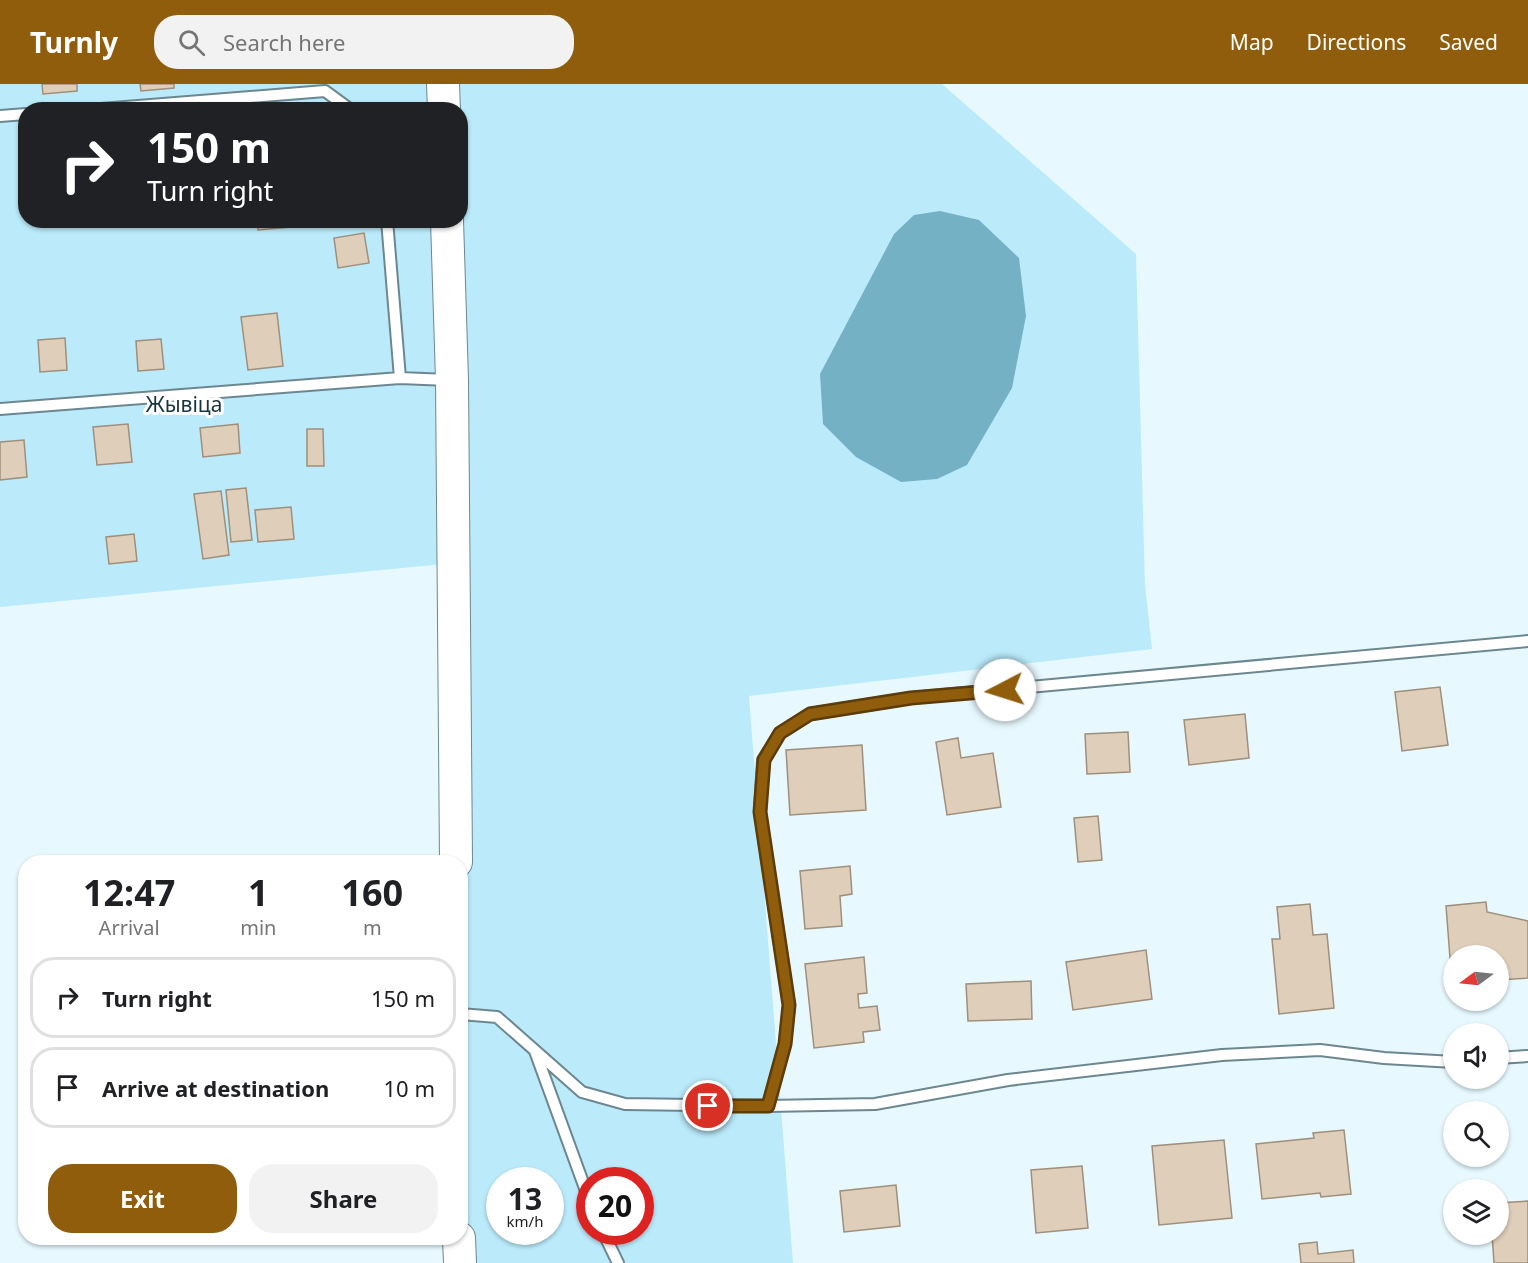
<!DOCTYPE html>
<html lang="en">
<head>
<meta charset="utf-8">
<style>
  body { margin:0; font-family:"Noto Sans",sans-serif; background:#f2f2f2; color:#202124; height:100vh; display:flex; flex-direction:column; font-size:22px; white-space:nowrap }
  * { box-sizing:border-box; margin:0 }
  p { font-size:20px; color:#757577 }
  .icon { flex:none; width:33px; height:33px; fill:none; stroke:currentColor; stroke-width:2; stroke-linecap:round; stroke-linejoin:round }
  .map { position:relative; flex:1; overflow:hidden }
  .details { position:absolute; left:18px; top:771px; width:450px; height:390px; display:flex; flex-direction:column; background:#fff; border-radius:24px; box-shadow:0 2px 4px #0004 }
  .details>* { flex:none }
  .guide { position:absolute; left:18px; top:18px; width:450px; height:126px; border-radius:24px; box-shadow:0 2px 4px #0004; background:#202124; color:#fff; overflow:hidden }
  .needle { width:39px; rotate:255deg }
  .fabs { position:absolute; left:1443px; top:861px; display:grid; gap:12px }
  .fabs a { display:grid; place-items:center; width:66px; height:66px; border-radius:50%; background:#fff; box-shadow:0 2px 4px #0004; font-size:30px }
  .speed { position:absolute; left:486px; top:1083px; display:flex; gap:12px; font-size:30px; font-weight:700; text-align:center }
  .speed>* { display:grid; place-content:center; width:78px; height:78px; border-radius:50%; background:#fff; box-shadow:0 2px 4px #0004; line-height:1 }
  .speed small { font-size:15px; font-weight:400 }
  .speed .limit { border:9px solid #d22; background:#fff; color:#111 }
  .pin { position:absolute; display:grid; place-items:center; width:51px; height:51px; color:#fff; margin:-26px; border:3px solid #fff; border-radius:50%; box-shadow:0 2px 6px #0007 }
  .me { position:absolute; width:66px; margin:-33px; rotate:265deg; stroke-linejoin:round; filter:drop-shadow(0 0 4px #0008) }
  .turn { display:flex; align-items:center; gap:21px; height:126px; padding:0 30px; font-size:27px }
  .turn .icon { width:78px; height:78px; stroke-width:2.5 }
  .turn b { display:block; font-size:42px; line-height:51px }
  .eta { display:flex; justify-content:space-evenly; align-items:center; height:102px; text-align:center }
  .eta b { font-size:36px; font-weight:700; line-height:42px }
  .primary-button { display:flex; gap:12px; margin-top:auto; padding:12px 30px }
  .primary-button a { flex:1; height:69px; border-radius:24px; background:#8f5d0b; color:#fff; font-size:24px; font-weight:700; line-height:69px; text-align:center }
  .primary-button a+a { background:#f2f2f2; color:#202124 }
  ul { padding:0; list-style:none }
  li { display:flex; align-items:center; gap:18px; height:81px; margin:0 12px 9px; padding:0 18px; border:3px solid #e0e0e0; border-radius:24px }
  li div { flex:1 }
  li b { display:block; font-size:22px }
  li em { font-style:normal }
  header { display:flex; align-items:center; gap:36px; box-sizing:border-box; height:84px; padding:0 30px; background:#8f5d0b; color:#fff }
  header strong { font-size:28px }
  nav { display:flex; gap:33px; margin-inline-start:auto; font-size:21px }
  .search { width:420px; height:54px; background:#f2f2f2; display:flex; align-items:center; gap:15px; box-sizing:border-box; padding:0 21px; border-radius:24px; color:#757577; font-size:22px }
  .map>svg:first-child { display:block }
  .green { fill:#bbebfb; fill-rule:evenodd }
  .water { fill:#75b1c5 }
  .building { fill:#dfceb9; stroke:#9f8f7b; stroke-width:1.5 }
  .lines { fill:none; stroke-linecap:round; stroke-linejoin:round }
  .lane-casing { stroke:#6c8790; stroke-width:14 }
  .secondary-casing { stroke:#6c8790; stroke-width:34 }
  .lane { stroke:#fff; stroke-width:10 }
  .secondary { stroke:#fff; stroke-width:32 }
  .route-casing { stroke:#5d3c07; stroke-width:15 }
  .route { stroke:#8f5d0b; stroke-width:10 }
  .labels { text-anchor:middle; dominant-baseline:central; stroke-width:6; stroke-linejoin:round; paint-order:stroke }
  .park-label { font-size:21px; fill:#17353e; stroke:#fff }
</style>
</head>
<body>
<header>
<strong>Turnly</strong>
<div class="search"><svg class="icon" aria-label="search" viewBox="0 0 24 24"><circle cx="10" cy="10" r="6"/><path d="M15 15l6 6"/></svg>Search here</div>
<nav><a>Map</a><a>Directions</a><a>Saved</a></nav>
</header>
<div class="map">
<svg width="1528" height="1179" viewBox="0 0 1528 1179">
  <rect width="100%" height="100%" fill="#e7f9ff"/>
  <path class="green" d="M0,0H942L1136,170L1145,501L1152,565L749,612L793,1179H460V778L454,479L0,523ZM26,26H460V136H26ZM500,1096H550V1148H500ZM590,1096H640V1148H590Z"/>
  <path class="water" d="M940,127L979,136L1019,174L1026,232L1012,304L967,381L937,395L901,398L856,373L823,340L820,290L894,150L914,131Z"/>
  <path class="building" d="M42,0H77V7L43,10Z
    M140,0H174V4L141,7Z
    M257,136H313V141L258,146Z
    M364,149L369,179L338,184L334,154Z
    M277,229L283,282L248,286L241,233Z
    M65,254L67,286L40,288L38,256Z
    M161,255L164,285L138,287L136,257Z
    M128,340L132,378L97,381L93,343Z
    M238,340L240,369L203,373L200,344Z
    M307,345H323L324,382H307Z
    M24,356L27,393L0,396V358Z
    M246,404L252,456L231,458L226,406Z
    M221,407L229,471L203,475L194,410Z
    M291,423L294,455L258,458L255,426Z
    M134,450L137,477L109,480L106,453Z
    M1440,603L1448,661L1402,667L1395,608Z
    M1245,630L1249,674L1189,681L1184,636Z
    M1128,648L1130,688L1087,690L1085,650Z
    M958,654L961,674L993,669L1001,723L947,731L936,658Z
    M862,661L866,726L790,731L786,666Z
    M1098,732L1102,776L1078,778L1074,734Z
    M850,782L852,810L840,812L842,842L805,845L800,787Z
    M1486,818L1487,828L1528,837V894L1498,896V872H1454L1452,900L1446,822Z
    M1310,820L1313,851L1327,850L1334,924L1279,930L1272,855H1280L1277,823Z
    M1146,866L1152,915L1073,926L1066,878Z
    M864,873L867,909L858,910L859,924L877,922L880,946L863,948L864,958L814,964L805,880Z
    M1031,897L1032,935L968,937L966,900Z
    M1344,1046L1351,1110L1321,1113L1320,1109L1262,1115L1256,1060L1314,1054L1313,1049Z
    M1224,1056L1232,1134L1159,1141L1152,1062Z
    M1082,1082L1088,1144L1036,1149L1031,1086Z
    M896,1101L900,1142L844,1148L840,1107Z
    M1528,1117V1179H1494L1492,1150H1498V1119Z
    M1317,1158L1318,1170L1353,1166L1354,1179H1301L1299,1160Z"/>
  <g class="lines">
    <defs>
      <path id="lane" d="M88,26L325,7L351,26
        M0,32L26,30
        M387,136L400,294L448,296
        M0,325L400,294
        M460,930L497,933L582,1008L625,1020L768,1022L875,1020L1008,996L1222,971L1320,966L1384,974L1454,978
        M535,967L590,1118
        M1498,974L1528,972
        M768,1022L785,960L789,921L760,728L763,676L780,649L810,630L911,614L1528,557
        M603,1148L618,1179"/>
      <path id="secondary" d="M443,0L444,26
        M447,136L452,296L456,778
        M459,1154L460,1179"/>
    </defs>
    <use href="#lane" class="lane-casing"/>
    <use href="#secondary" class="secondary-casing"/>
    <use href="#lane" class="lane"/>
    <use href="#secondary" class="secondary"/>
  </g>
  <g class="lines">
    <defs>
      <path id="route" d="M708,1022H768L785,960L789,921L760,728L764,676L780,649L810,630L911,614L1005,606"/>
    </defs>
    <use href="#route" class="route-casing"/>
    <use href="#route" class="route"/>
  </g>
  <g class="labels">
    <g class="park-label">
      <text x="184" y="320">Жывіца</text>
    </g>
  </g>
</svg>
<div class="fabs">
<a><svg class="needle" viewBox="-14 -14 28 28"><path d="M0-13l5 13h-10z" fill="#e53935"/><path d="M0 13l5-13h-10z" fill="#757577"/></svg></a>
<a><svg class="icon" aria-label="sound" viewBox="0 0 24 24"><path d="M4 9h4l5-4v14l-5-4H4zM17 9q2 3 0 6"/></svg></a>
<a><svg class="icon" aria-label="search" viewBox="0 0 24 24"><circle cx="10" cy="10" r="6"/><path d="M15 15l6 6"/></svg></a>
<a><svg class="icon" aria-label="layers" viewBox="0 0 24 24"><path d="M12 4l9 5-9 5-9-5zM3 14l9 5 9-5"/></svg></a>
</div>
<div class="speed"><div>13<small>km/h</small></div><div class="limit">20</div></div>
<div class="pin" style="left:708px;top:1022px;background:#d93025"><svg class="icon" aria-label="arrive" viewBox="0 0 24 24"><path d="M6 21V4h12l-3 4 3 4H6"/></svg></div>
<svg class="me" style="left:1005px;top:606px" viewBox="-20 -20 40 40"><circle r="19" fill="#fff"/><path d="M0-13L10 11 0 6-10 11z" fill="#8f5d0b"/></svg>
<div class="guide">
<div class="turn"><svg class="icon" aria-label="right" viewBox="0 0 24 24"><path d="M7 20v-9h11M14 6l5 5-5 5"/></svg><div><b>150 m</b>Turn right</div></div>
</div>
<section class="details">
<div class="eta">
<div><b>12:47</b><p>Arrival</p></div>
<div><b>1</b><p>min</p></div>
<div><b>160</b><p>m</p></div>
</div>
<ul>
<li><svg class="icon" aria-label="right" viewBox="0 0 24 24"><path d="M7 20v-9h11M14 6l5 5-5 5"/></svg><div><b>Turn right</b></div><em>150 m</em></li>
<li><svg class="icon" aria-label="arrive" viewBox="0 0 24 24"><path d="M6 21V4h12l-3 4 3 4H6"/></svg><div><b>Arrive at destination</b></div><em>10 m</em></li>
</ul>
<div class="primary-button"><a>Exit</a><a>Share</a></div>
</section>
</div>
</body>
</html>
